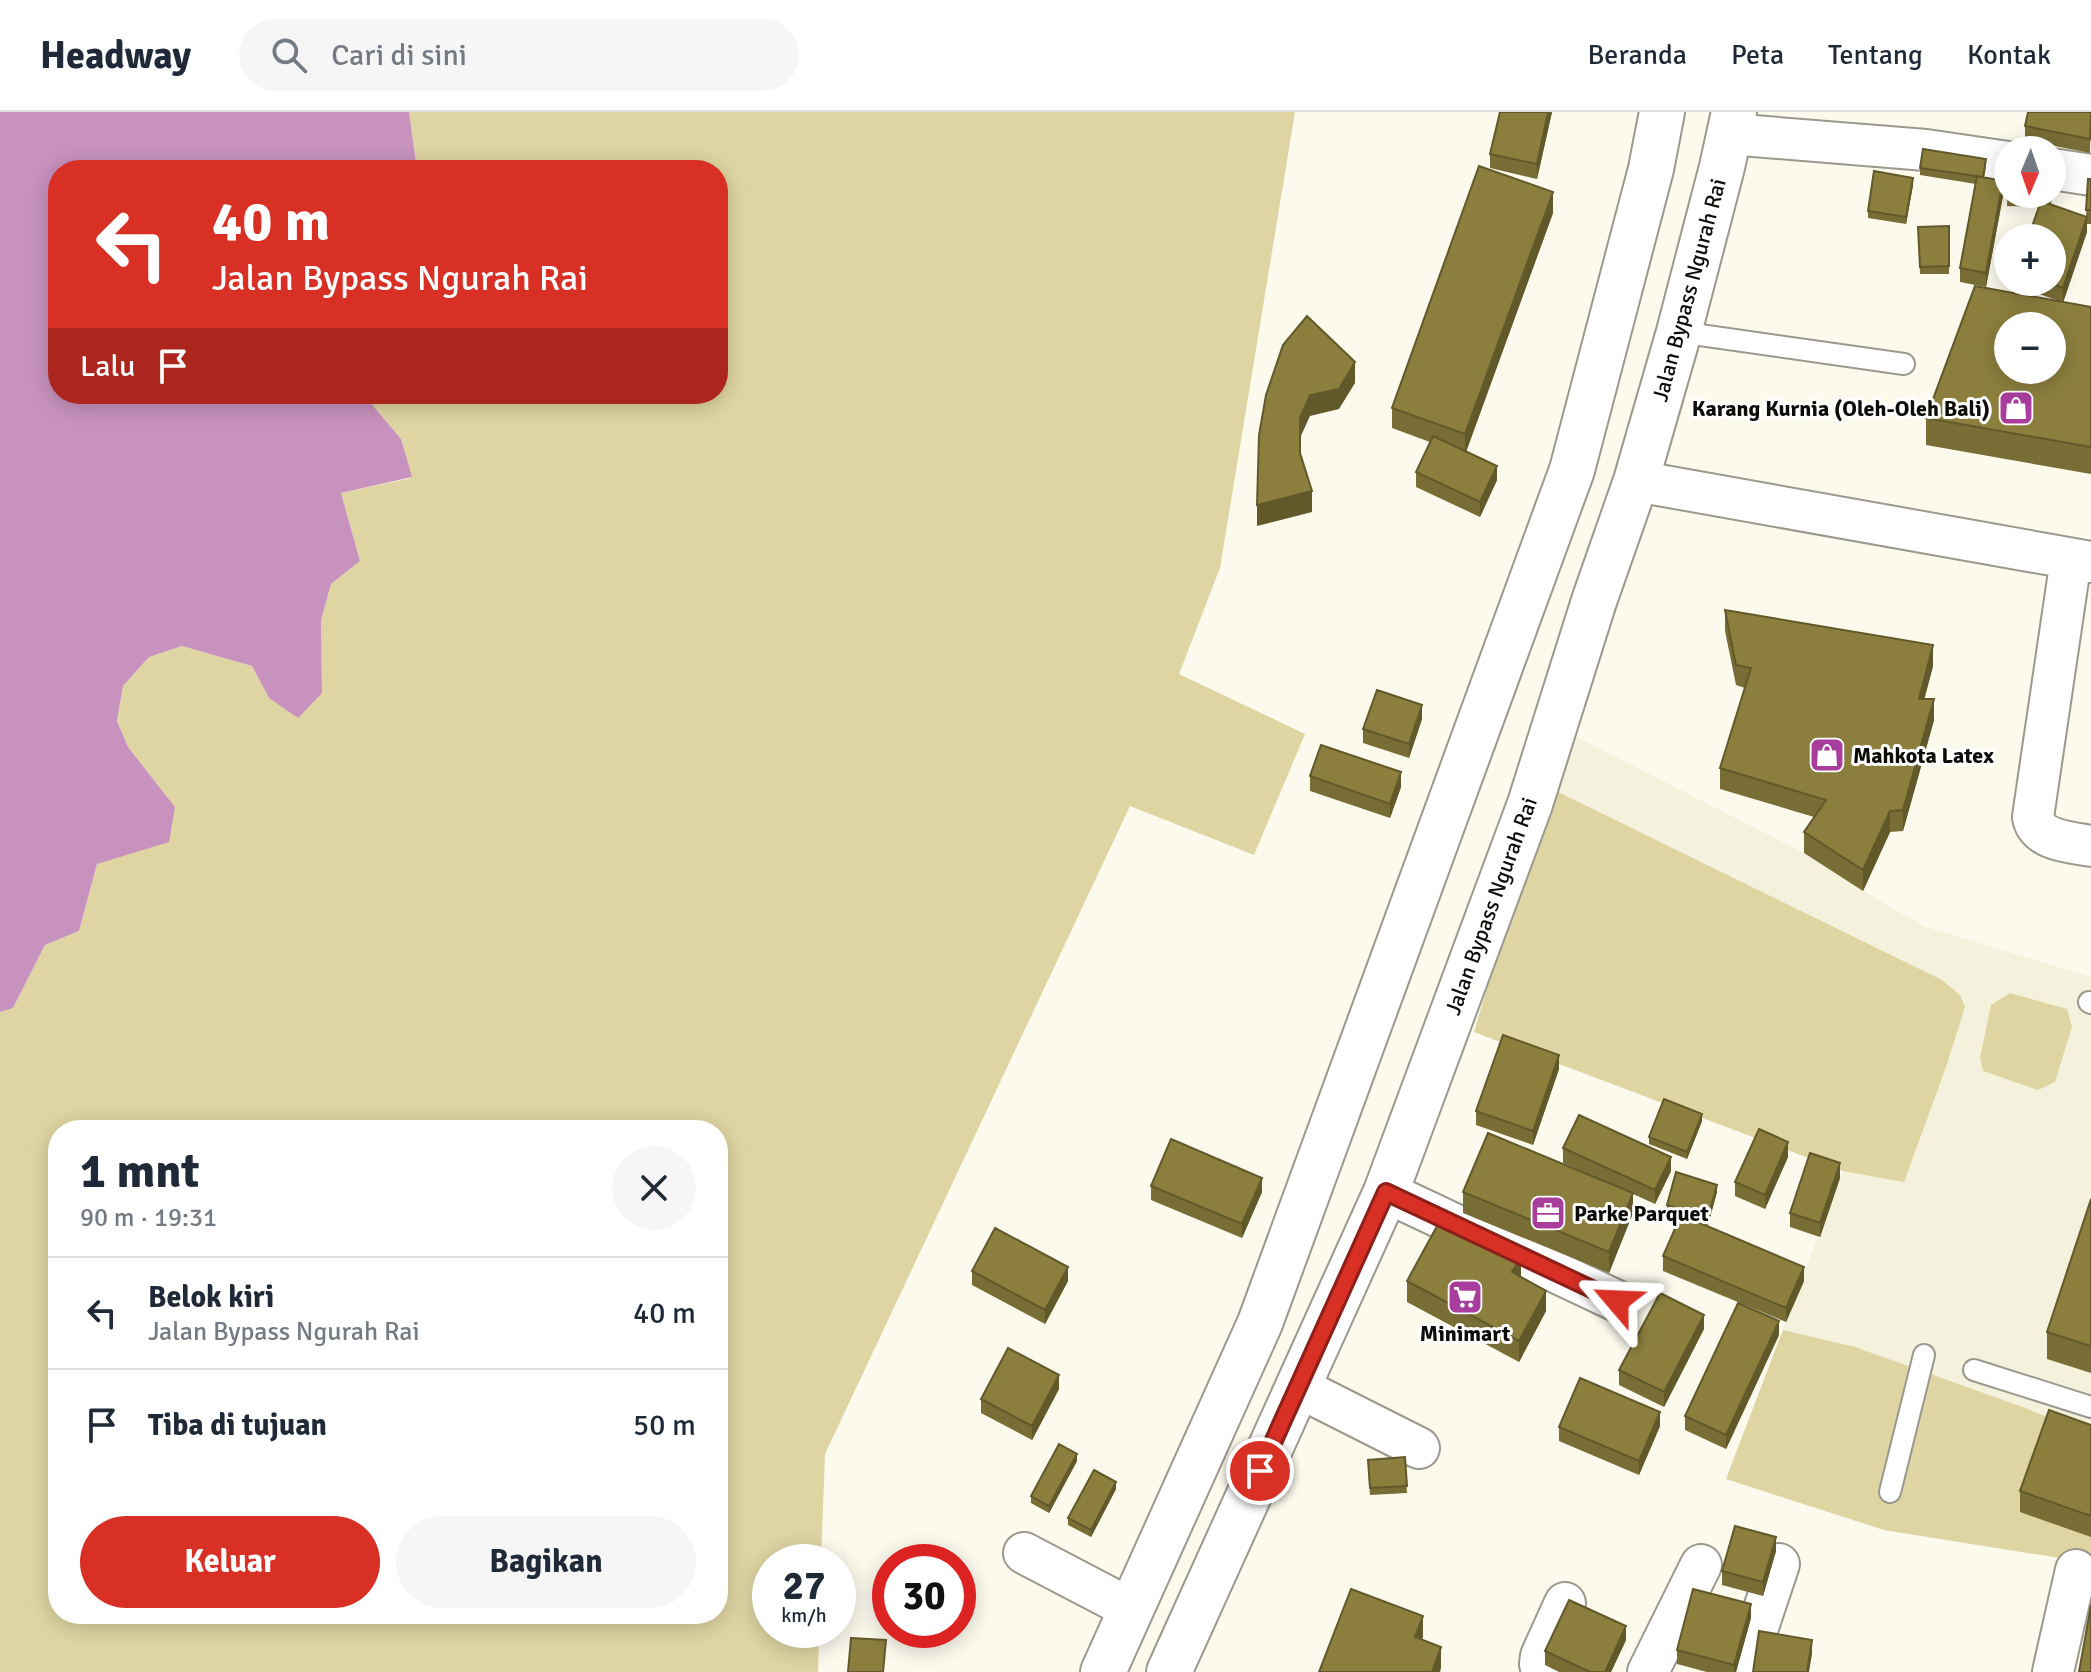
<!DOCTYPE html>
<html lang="id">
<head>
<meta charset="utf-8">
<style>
  body { margin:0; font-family:Signika,sans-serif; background:#f6f6f7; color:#1f2937; height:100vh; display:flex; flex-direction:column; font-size:30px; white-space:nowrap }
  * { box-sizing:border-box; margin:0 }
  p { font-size:26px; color:#747a83 }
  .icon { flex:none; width:44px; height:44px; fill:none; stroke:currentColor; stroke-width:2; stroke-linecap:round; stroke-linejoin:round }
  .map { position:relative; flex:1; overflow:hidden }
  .sheet { position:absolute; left:48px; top:1008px; width:680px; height:504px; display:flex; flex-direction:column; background:#fff; border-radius:32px; box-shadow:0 4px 20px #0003 }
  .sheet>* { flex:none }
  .top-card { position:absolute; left:48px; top:48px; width:680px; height:244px; border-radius:32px; box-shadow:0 4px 20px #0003; background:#d93025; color:#fff; overflow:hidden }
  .needle { width:52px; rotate:182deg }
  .buttons { position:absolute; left:1994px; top:24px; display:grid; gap:16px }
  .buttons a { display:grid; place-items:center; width:72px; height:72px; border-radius:50%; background:#fff; box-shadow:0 4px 20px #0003; font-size:40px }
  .speed { position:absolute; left:752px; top:1432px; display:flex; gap:16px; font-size:40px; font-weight:700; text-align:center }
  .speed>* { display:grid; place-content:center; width:104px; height:104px; border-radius:50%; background:#fff; box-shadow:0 4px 20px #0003; line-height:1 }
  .speed small { font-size:20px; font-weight:400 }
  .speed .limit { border:12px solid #d22; background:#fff; color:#111 }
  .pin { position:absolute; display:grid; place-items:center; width:68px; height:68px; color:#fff; margin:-34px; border:4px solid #fff; border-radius:50%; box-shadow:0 2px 8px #0007 }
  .me { position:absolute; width:88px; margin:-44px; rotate:296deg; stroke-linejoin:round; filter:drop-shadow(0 0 6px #0008) }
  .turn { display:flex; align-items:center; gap:28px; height:168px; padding:0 32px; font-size:36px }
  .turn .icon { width:104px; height:104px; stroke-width:2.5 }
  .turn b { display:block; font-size:56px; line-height:68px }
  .then { display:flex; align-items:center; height:76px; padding:0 32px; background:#0003; gap:16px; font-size:30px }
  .round { display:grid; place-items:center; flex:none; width:84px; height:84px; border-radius:42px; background:#f6f6f7 }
  .head { display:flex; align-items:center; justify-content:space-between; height:136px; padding:0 32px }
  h1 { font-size:48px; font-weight:700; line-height:60px }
  .button { display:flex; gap:16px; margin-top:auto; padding:16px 32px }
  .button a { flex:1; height:92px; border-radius:48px; background:#d93025; color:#fff; font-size:32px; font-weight:700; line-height:92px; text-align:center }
  .button a+a { background:#f6f6f7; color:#1f2937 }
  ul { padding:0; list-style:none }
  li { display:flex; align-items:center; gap:24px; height:112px; padding:0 32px; border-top:2px solid #e0e1e3 }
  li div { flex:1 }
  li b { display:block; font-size:30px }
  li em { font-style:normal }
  header { display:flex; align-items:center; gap:48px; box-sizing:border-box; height:112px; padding:0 40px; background:#fff; border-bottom:2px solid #e0e1e3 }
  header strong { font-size:38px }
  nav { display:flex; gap:44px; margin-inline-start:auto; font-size:28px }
  .search { width:560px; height:72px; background:#f6f6f7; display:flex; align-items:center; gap:20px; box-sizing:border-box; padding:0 28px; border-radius:44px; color:#747a83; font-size:30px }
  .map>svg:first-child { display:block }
  .built { fill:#f4f1dc }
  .green { fill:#dfd5a3; fill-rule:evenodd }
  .water { fill:#c792be }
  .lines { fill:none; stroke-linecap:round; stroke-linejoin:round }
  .lane-casing { stroke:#9b998d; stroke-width:24 }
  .street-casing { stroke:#9b998d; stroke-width:44 }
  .highway-casing { stroke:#9b998d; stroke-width:48 }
  .lane { stroke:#fff; stroke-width:20 }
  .street { stroke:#fff; stroke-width:40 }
  .highway { stroke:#fff; stroke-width:44 }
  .wall { fill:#786d35 }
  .shaded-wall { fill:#62592b }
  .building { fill:#8c7f3e; stroke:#62592b; stroke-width:2; fill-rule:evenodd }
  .route-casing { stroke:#8d1f18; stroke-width:20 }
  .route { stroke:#d93025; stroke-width:14 }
  .labels { text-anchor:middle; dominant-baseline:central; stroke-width:6; stroke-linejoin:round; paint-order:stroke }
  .street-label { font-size:22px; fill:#0d0c08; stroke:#fff }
  .poi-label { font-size:22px; font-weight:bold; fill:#0d0c08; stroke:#fff; text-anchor:start }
</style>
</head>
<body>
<header>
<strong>Headway</strong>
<div class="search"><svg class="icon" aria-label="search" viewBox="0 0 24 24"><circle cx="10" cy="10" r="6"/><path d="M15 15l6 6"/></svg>Cari di sini</div>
<nav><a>Beranda</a><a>Peta</a><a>Tentang</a><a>Kontak</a></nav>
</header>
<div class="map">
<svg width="2091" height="1560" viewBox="0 0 2091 1560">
  <rect width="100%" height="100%" fill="#fcfaed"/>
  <path class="built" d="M1563,618L1804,741L1863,779L1923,814L2091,865V1451L1884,1418L1726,1367L1843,1059L1474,920Z"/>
  <path class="green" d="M409,0H1295L1220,456L1179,562L1305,622L1254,743L1130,694L825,1342L821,1450H770V1518H819L818,1560H0V900L13,896L45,833L79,819L97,752L175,695L128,635L117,609L123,574L149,545L182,534L252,554L269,586L322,581L321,507L331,472L360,449L341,381L411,366L401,327L363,282H718V58H417ZM58,1018H718V1502H58Z
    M1546,674L1942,868L1960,883L1965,895L1946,955L1904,1070L1843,1059L1474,920Z
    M2010,881L2067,897L2072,915L2055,970L2038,978L1983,959L1980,946L1991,893Z
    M1783,1218L1855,1235L2028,1297L2091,1324V1451L1884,1418L1726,1367Z"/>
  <path class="water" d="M0,0H409L417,58H58V282H363L401,327L412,365L341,381L360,449L331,472L321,508L322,581L298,606L269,586L252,554L182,534L149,545L123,574L117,609L128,635L175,695L169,730L97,752L79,819L45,833L13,896L0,900Z"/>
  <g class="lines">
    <defs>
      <path id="lane" d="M1679,220L1904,252
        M2089,890L2091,891
        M1974,1258L2091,1295
        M1890,1380L1924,1243"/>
      <path id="street" d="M1729,22L1926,38L2008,50
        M2052,57L2091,63
        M1636,369L2091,450
        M2071,447L2033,705C2037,729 2071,730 2091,734
        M1386,1080L1617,1189
        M1298,1275L1419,1336
        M1024,1441L1131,1497
        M1542,1560L1540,1552L1541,1544L1565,1491
        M1648,1560L1701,1453
        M1743,1560L1779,1452
        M2053,1560L2076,1458"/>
      <path id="highway" d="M1103,1560L1260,1211L1572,358L1651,57L1662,0
        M1169,1560L1386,1080L1530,692L1594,489L1636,369L1679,220L1722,55L1734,0"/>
    </defs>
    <use href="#lane" class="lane-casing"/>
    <use href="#street" class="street-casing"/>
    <use href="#highway" class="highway-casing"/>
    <use href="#lane" class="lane"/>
    <use href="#street" class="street"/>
    <use href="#highway" class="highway"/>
  </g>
  <path class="wall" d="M1552,0L1537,67L1490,56V42Z
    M2091,0L2090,41L2025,28V14Z
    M1986,55L1984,66L2003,84L1986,175L1960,170V156L1976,72L1920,63V56Z
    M2088,67H2091V112H2087V120L2063,190L2091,195V362L1926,333V306L2059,189L2016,174V170H2052L2039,95L2007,94L2008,71L2052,82L2051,93L2086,105Z
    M1913,73L1906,112L1868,106V99Z
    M1553,101L1466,339L1497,368L1480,405L1416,375V360L1430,330L1392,316V296Z
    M1949,114V162H1920L1918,115Z
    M1725,498L1933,554L1924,587L1934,608L1903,719L1890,720L1863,779L1804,741V720L1814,705L1720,677V656L1745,576L1736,573L1725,519Z
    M1422,607L1409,646L1363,631V617Z
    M1310,664L1401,675L1390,706L1310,679Z
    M1559,957L1533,1033L1476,1013V999Z
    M1702,1009L1687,1047L1649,1032V1025Z
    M1563,1036L1671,1059L1655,1092L1633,1082V1101L1609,1161L1463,1101V1080L1588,1062L1563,1051Z
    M1788,1045L1765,1097L1735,1084V1070Z
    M1840,1066L1820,1125L1790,1115V1101Z
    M1151,1074L1262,1080L1242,1126L1151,1088Z
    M1717,1080L1708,1113L1696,1109L1804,1169L1786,1210L1663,1159V1144L1680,1104L1667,1101V1093Z
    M2091,1087V1261L2047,1247V1220Z
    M972,1159L1068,1169L1045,1212L972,1173Z
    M1521,1165L1546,1199L1519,1250L1407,1190V1169Z
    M1704,1217L1664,1295L1619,1273V1258Z
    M1779,1223L1726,1337L1685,1318V1304Z
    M1059,1277L1032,1328L981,1301V1287Z
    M2091,1313V1425L2020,1400V1379Z
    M1660,1314L1639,1363L1559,1329V1315Z
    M1405,1345L1407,1381L1370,1383L1368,1355Z
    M1077,1349L1049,1401L1031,1391V1384Z
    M1116,1377L1091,1425L1068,1413V1406Z
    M1776,1439L1763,1484L1722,1473V1459Z
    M1751,1506L1736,1560H1707L1677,1552V1538Z
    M1626,1528L1611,1560H1559L1545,1553V1539Z"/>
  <path class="shaded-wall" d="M1548,0H1552L1537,67V52Z
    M1913,66V73L1906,112V105Z
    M2003,69V84L1986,175V161Z
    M1553,80V101L1465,343V322Z
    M2087,105V120L2063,191V176Z
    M1355,250V271L1339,297L1310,304L1300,326V306L1310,283Z
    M1497,354V368L1480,405V390Z
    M1312,379V400L1257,414V393Z
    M1933,533V554L1919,608V587Z
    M1934,587V608L1903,719V698Z
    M1422,593V607L1409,646V632Z
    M1401,660V675L1390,706V692Z
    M1890,699V720L1863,779V758Z
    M1559,943V957L1533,1033V1019Z
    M1702,1002V1009L1687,1047V1040Z
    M1788,1030V1045L1765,1097V1083Z
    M1671,1045V1059L1655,1092V1078Z
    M1840,1051V1066L1820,1125V1111Z
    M1262,1066V1080L1242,1126V1112Z
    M1717,1073V1080L1708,1113V1105Z
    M1633,1081V1101L1609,1161V1140Z
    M1521,1145V1165L1512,1160Z
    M1068,1155V1169L1045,1212V1198Z
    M1804,1155V1169L1786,1210V1196Z
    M1546,1179V1199L1519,1250V1229Z
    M1704,1203V1217L1664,1295V1280Z
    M1779,1209V1223L1726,1337V1323Z
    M1059,1263V1277L1032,1328V1314Z
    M1660,1300V1314L1639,1363V1349Z
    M1077,1342V1349L1049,1401V1394Z
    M1116,1370V1377L1091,1425V1418Z
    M1776,1425V1439L1763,1484V1470Z
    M1751,1492V1506L1736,1560H1734V1553Z
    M1423,1504V1525L1415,1546V1525Z
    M1626,1514V1528L1611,1560H1605Z
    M1812,1528V1542L1809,1560H1807Z
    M1441,1535V1556L1440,1560H1432Z"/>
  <path class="building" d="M1500,0H1548L1537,52L1490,42Z
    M2028,0H2091L2090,27L2025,14Z
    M1923,37L1986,47L1983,65L1920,56Z
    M1479,54L1553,80L1465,322L1392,296Z
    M1874,59L1913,66L1906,105L1868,99Z
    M1977,64L2003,69L1986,161L1960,156Z
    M2088,67H2091V98H2086Z
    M2008,71V82H2052L2051,88L2007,86Z
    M2041,89L2087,105L2063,176L2045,170H2052V126H2028Z
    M1949,114V154L1920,155L1918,115Z
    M1975,174L2091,195V335L1926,306ZM2008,214H2052V258H2008Z
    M1307,204L1355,250L1339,277L1310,283L1300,306V341L1312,379L1257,393L1259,323L1266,283L1283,233Z
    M1433,324L1497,354L1480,390L1416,360Z
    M1725,498L1933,533L1919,587H1934L1903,698L1890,699L1863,758L1804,720L1826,688L1720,656L1751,556L1736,553Z
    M1377,578L1422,593L1409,632L1363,617Z
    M1321,633L1401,660L1390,692L1310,664Z
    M1503,923L1559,943L1533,1019L1476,999Z
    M1664,987L1702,1002L1687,1040L1649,1025Z
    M1579,1003L1671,1045L1655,1078L1563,1036Z
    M1759,1017L1788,1030L1765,1083L1735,1070Z
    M1488,1021L1633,1081L1609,1140L1463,1080Z
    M1171,1027L1262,1066L1242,1112L1151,1074Z
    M1810,1041L1840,1051L1820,1111L1790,1101Z
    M1676,1060L1717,1073L1708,1105L1667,1093Z
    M2091,1087V1234L2047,1220Z
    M1443,1103L1521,1145L1512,1160L1546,1179L1519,1229L1407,1169Z
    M1681,1103L1804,1155L1786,1196L1663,1144Z
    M995,1116L1068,1155L1045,1198L972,1159Z
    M1660,1181L1704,1203L1664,1280L1619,1258Z
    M1738,1191L1779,1209L1726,1323L1685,1304Z
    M1008,1236L1059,1263L1032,1314L981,1287Z
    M1580,1266L1660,1300L1639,1349L1559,1315Z
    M2049,1298L2091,1313V1404L2020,1379Z
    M1059,1332L1077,1342L1049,1394L1031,1384Z
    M1405,1345L1407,1374L1370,1376L1368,1348Z
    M1094,1358L1116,1370L1091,1418L1068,1406Z
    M1735,1414L1776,1425L1763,1470L1722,1459Z
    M1351,1477L1423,1504L1415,1525L1441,1535L1432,1560H1319Z
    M1693,1477L1751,1492L1734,1553L1677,1538Z
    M1569,1488L1626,1514L1605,1560H1590L1545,1539Z
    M2091,1493V1560H2079Z
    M1759,1519L1812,1528L1807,1560H1753Z
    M851,1526L886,1528L883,1560H848Z"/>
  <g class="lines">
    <defs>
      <path id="route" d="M1260,1359L1386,1080L1617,1189"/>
    </defs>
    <use href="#route" class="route-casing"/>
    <use href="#route" class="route"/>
  </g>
  <defs>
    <symbol id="shop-square" viewBox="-11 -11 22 22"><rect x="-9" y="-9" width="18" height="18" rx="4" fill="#a93d9d" stroke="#fff"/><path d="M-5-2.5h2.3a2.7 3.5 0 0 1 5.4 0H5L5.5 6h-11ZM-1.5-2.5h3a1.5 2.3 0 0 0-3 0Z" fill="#fff"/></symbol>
    <symbol id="office-square" viewBox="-11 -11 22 22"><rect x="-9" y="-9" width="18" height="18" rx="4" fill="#a93d9d" stroke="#fff"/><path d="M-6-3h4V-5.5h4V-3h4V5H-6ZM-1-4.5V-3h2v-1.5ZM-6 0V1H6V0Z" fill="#fff"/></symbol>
    <symbol id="supermarket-square" viewBox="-11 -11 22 22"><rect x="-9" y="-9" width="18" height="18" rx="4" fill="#a93d9d" stroke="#fff"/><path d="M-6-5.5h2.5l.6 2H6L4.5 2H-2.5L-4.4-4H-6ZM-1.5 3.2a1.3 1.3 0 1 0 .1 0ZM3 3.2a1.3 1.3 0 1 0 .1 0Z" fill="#fff"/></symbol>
  </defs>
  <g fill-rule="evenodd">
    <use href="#shop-square" x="1996" y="276" width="40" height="40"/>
    <use href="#shop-square" x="1807" y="623" width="40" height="40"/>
    <use href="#office-square" x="1528" y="1081" width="40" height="40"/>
    <use href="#supermarket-square" x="1445" y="1165" width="40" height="40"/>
  </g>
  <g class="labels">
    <g class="street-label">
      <text transform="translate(1689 178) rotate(-75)">Jalan Bypass Ngurah Rai</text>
      <text transform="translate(1491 794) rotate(-70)">Jalan Bypass Ngurah Rai</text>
    </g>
    <g class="poi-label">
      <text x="1990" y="296" text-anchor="end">Karang Kurnia (Oleh-Oleh Bali)</text>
      <text x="1853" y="643">Mahkota Latex</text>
      <text x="1574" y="1101">Parke Parquet</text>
      <text x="1465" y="1221" text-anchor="middle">Minimart</text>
    </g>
  </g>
</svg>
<div class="buttons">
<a><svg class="needle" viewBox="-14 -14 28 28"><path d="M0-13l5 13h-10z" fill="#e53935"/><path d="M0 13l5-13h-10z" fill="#747a83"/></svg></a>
<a>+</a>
<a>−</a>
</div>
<div class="speed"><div>27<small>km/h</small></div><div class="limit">30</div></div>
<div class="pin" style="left:1260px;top:1359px;background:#d93025"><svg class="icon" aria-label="arrive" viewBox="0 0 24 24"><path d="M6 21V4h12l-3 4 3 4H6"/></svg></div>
<svg class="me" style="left:1617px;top:1189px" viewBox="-20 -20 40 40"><path d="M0-17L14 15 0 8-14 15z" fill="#d93025" stroke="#fff" stroke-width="4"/></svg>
<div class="top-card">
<div class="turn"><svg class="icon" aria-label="left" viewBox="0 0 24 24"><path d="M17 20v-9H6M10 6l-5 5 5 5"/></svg><div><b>40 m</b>Jalan Bypass Ngurah Rai</div></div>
<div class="then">Lalu<svg class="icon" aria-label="arrive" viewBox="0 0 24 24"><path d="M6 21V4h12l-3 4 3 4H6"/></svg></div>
</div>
<section class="sheet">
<div class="head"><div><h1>1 mnt</h1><p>90 m · 19:31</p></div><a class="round"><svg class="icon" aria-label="close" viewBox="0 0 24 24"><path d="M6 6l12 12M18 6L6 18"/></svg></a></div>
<ul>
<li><svg class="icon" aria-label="left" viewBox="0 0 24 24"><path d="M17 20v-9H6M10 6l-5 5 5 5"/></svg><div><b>Belok kiri</b><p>Jalan Bypass Ngurah Rai</p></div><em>40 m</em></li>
<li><svg class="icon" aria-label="arrive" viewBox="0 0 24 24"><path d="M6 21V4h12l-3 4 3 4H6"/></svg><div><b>Tiba di tujuan</b></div><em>50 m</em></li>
</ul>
<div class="button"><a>Keluar</a><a>Bagikan</a></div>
</section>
</div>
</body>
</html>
